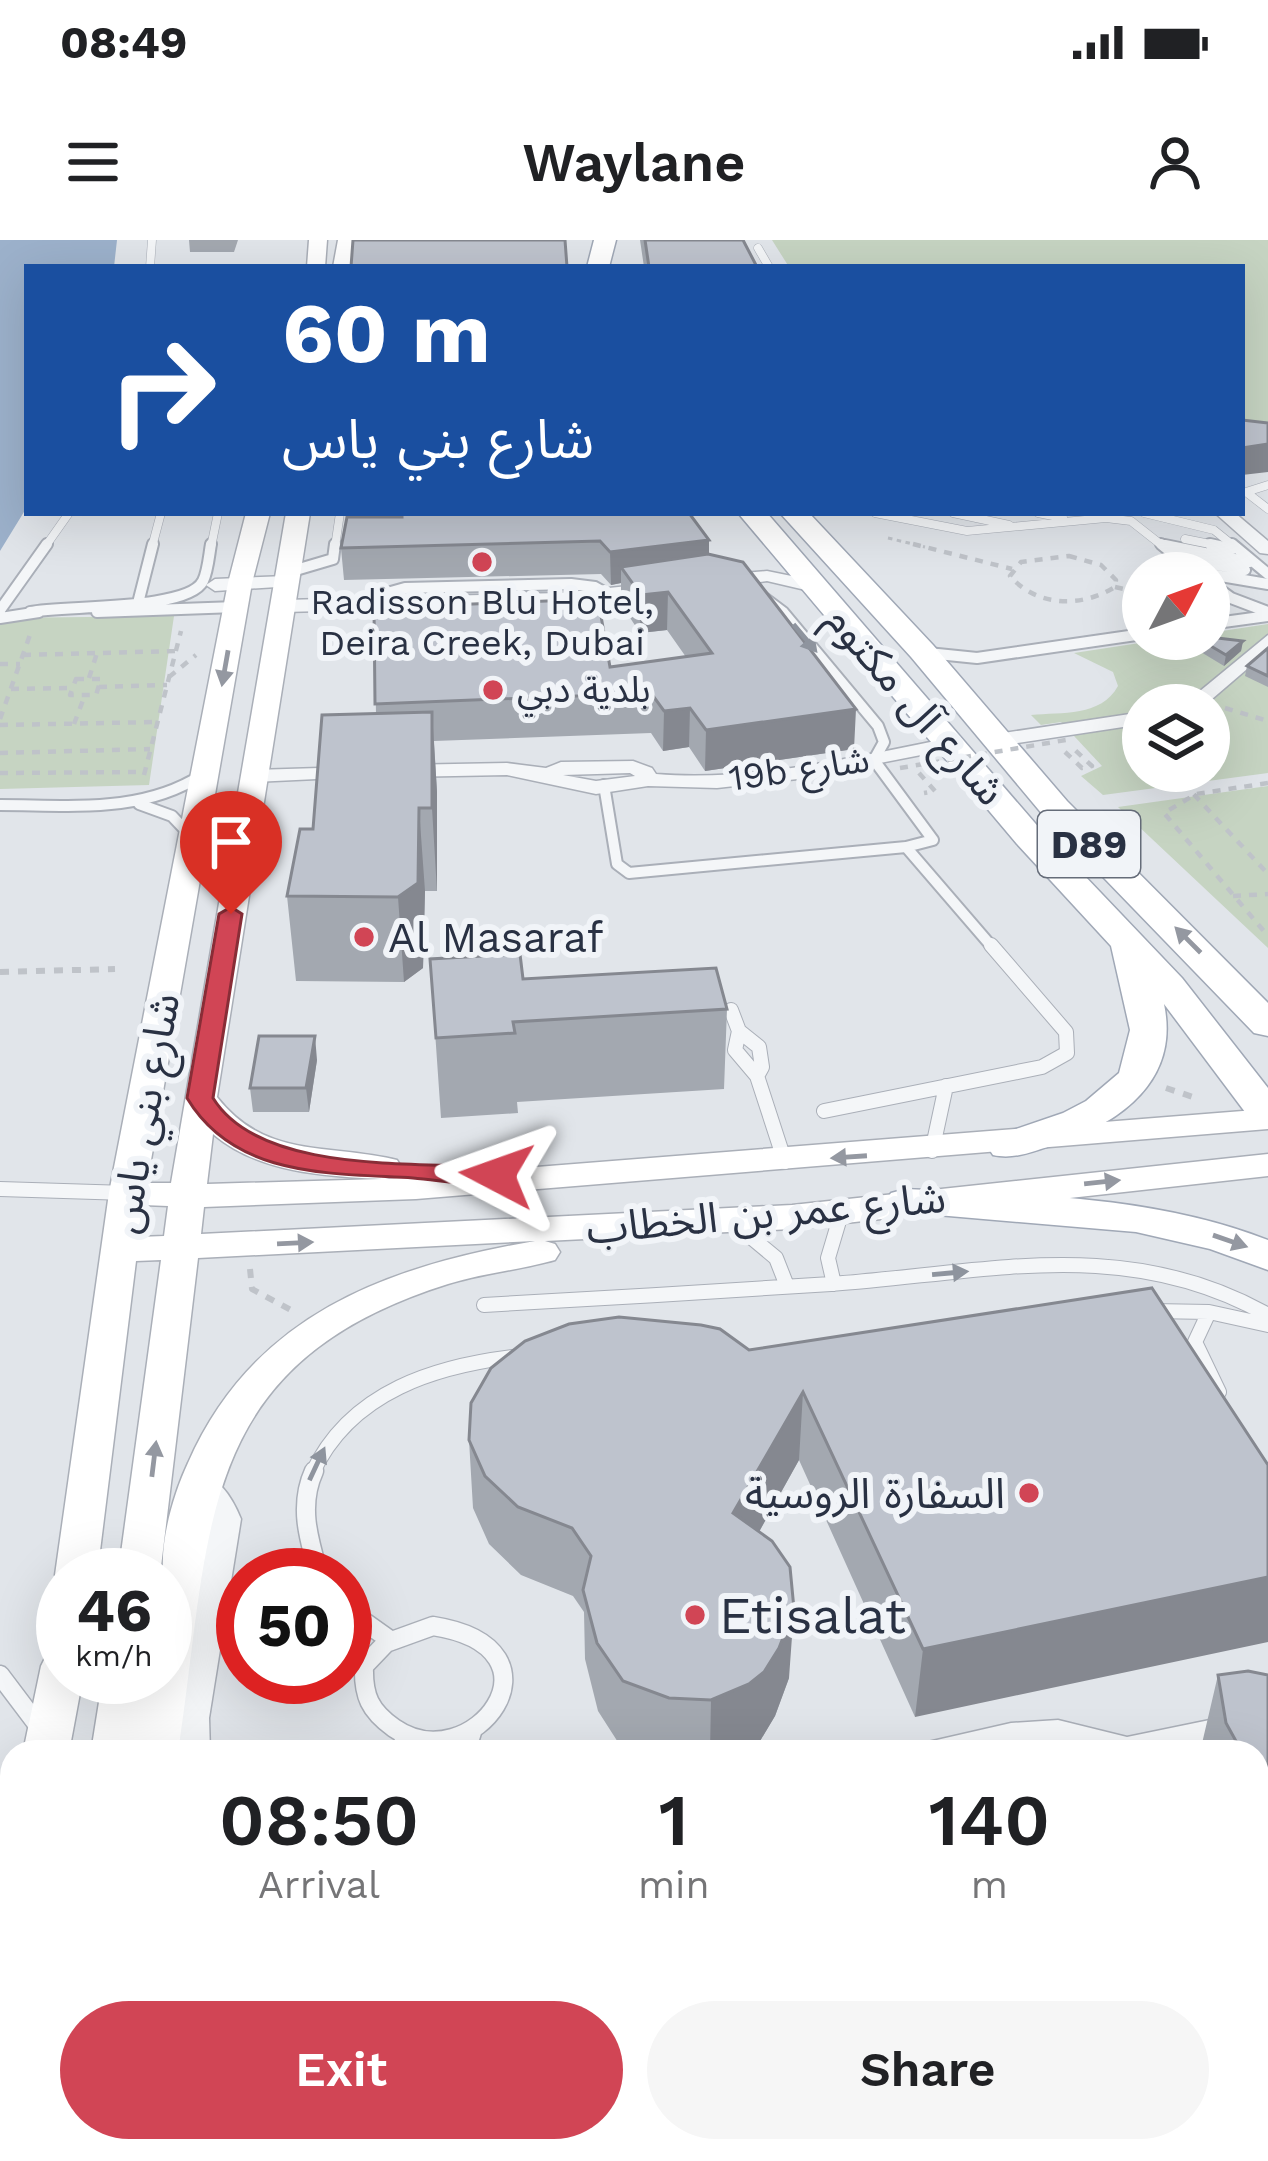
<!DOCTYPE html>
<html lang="en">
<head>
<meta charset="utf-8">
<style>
  body { margin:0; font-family:"Work Sans","Noto Sans Arabic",sans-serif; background:#f6f6f6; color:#202124; height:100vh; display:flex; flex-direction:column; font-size:45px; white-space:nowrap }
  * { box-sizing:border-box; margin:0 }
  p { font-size:39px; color:#757577 }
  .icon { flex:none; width:66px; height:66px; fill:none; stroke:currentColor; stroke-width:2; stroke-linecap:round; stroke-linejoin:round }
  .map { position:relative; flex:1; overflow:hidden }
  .drawer { position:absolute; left:0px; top:1500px; width:1269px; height:423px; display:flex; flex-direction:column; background:#fff; border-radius:36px 36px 0 0; box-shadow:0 12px 48px #0002 }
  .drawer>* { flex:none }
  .hud { position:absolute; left:24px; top:24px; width:1221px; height:252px; border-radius:0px; box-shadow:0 12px 48px #0002; background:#1a4fa0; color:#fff; overflow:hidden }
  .needle { width:78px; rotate:49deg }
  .tools { position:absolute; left:1122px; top:312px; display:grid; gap:24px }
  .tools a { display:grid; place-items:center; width:108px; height:108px; border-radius:50%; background:#fff; box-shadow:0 12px 48px #0002; font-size:60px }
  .speed { position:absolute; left:36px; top:1308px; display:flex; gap:24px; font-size:60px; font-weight:700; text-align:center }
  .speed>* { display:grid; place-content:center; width:156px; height:156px; border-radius:50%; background:#fff; box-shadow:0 12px 48px #0002; line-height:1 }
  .speed small { font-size:30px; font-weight:400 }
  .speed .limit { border:18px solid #d22; background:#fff; color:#111 }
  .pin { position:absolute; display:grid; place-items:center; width:102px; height:102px; color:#fff; margin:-123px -51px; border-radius:50% 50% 50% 0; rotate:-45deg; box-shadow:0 0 12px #0007 }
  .pin .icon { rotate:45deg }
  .me { position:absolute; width:132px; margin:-66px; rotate:274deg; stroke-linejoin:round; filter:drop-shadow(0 0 9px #0008) }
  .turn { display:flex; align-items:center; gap:42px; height:252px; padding:0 60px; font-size:54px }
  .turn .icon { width:156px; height:156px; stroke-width:2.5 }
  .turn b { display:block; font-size:84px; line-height:102px }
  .eta { display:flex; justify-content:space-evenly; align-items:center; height:204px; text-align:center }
  .eta b { font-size:72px; font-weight:600; line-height:84px }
  .cta { display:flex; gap:24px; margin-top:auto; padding:24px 60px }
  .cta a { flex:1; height:138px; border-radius:72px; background:#d14555; color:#fff; font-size:48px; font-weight:600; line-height:138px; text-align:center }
  .cta a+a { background:#f6f6f6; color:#202124 }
  .status { display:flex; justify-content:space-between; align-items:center; height:84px; padding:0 60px; background:#fff; direction:ltr }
  .status svg { height:33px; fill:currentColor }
  header { display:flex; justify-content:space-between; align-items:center; height:156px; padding:0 60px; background:#fff; font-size:54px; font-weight:600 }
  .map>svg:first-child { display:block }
  .green { fill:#c6d4c2; fill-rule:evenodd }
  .water { fill:#9cb1cb }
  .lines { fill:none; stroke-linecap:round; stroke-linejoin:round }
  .lane-far3-casing { stroke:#aaafb8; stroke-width:9 }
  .lane-far2-casing { stroke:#aaafb8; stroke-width:14 }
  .lane-far1-casing { stroke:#aaafb8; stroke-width:16 }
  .lane-casing { stroke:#aaafb8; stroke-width:21 }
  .street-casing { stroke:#aaafb8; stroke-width:3 }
  .secondary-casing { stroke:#aaafb8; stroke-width:3 }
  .primary-casing { stroke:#a0a8b6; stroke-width:3 }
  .path-far2 { stroke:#bfc3c9; stroke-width:3; stroke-dasharray:4.5 4.5; stroke-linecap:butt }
  .path-far1 { stroke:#bfc3c9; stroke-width:4.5; stroke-dasharray:8 8; stroke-linecap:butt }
  .path { stroke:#bfc3c9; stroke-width:6; stroke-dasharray:9 9; stroke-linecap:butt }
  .lane-far3 { stroke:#f4f6f8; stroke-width:8 }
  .lane-far2 { stroke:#f4f6f8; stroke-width:10 }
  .lane-far1 { stroke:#f4f6f8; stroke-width:14 }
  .lane { stroke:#f4f6f8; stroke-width:18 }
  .street { fill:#f4f6f8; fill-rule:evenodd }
  .secondary { fill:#fff; fill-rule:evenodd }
  .primary { fill:#fff; fill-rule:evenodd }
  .path-bridge { stroke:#bfc3c9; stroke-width:4.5; stroke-dasharray:8 8; stroke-linecap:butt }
  .wall { fill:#a3a8b0 }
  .shaded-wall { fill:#858890 }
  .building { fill:#bec3cd; stroke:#858890; stroke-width:3 }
  .oneway { fill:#8e949e }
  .oneway2 { fill:#9498a1 }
  .route { fill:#d14555; stroke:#882d37; stroke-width:3 }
  .poi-dot { fill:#d14555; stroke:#f1f4f8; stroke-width:4.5 }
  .labels { text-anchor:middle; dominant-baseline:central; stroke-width:12; stroke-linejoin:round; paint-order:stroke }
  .far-poi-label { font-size:36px; fill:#293143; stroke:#f1f4f8 }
  .far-street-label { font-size:36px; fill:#293143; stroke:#f1f4f8 }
  .shield { fill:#f1f4f8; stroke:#656c79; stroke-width:3 }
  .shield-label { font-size:39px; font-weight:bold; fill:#293143 }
  .street-label { font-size:42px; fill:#293143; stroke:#f1f4f8 }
  .poi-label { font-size:42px; fill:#293143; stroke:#f1f4f8; text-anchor:start }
  .near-poi-label { font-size:51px; fill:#293143; stroke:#f1f4f8; text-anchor:start }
</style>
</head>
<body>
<div class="status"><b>08:49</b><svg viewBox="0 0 49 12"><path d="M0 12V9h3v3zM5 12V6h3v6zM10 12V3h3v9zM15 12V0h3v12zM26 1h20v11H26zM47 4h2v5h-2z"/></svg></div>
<header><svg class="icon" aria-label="menu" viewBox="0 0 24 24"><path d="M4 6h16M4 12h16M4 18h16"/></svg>Waylane<svg class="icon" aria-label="person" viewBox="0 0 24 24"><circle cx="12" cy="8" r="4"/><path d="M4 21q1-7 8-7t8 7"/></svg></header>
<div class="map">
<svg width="1268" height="1921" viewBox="0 0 1268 1921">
  <rect width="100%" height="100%" fill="#e1e5ea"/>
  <path class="green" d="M772,0H1268V188L1242,186V27H789Z
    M174,376L149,545L0,549V378Z
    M1268,384V533L1103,555L1081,536L1102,526L1061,482L1041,485L1031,475C1062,472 1101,477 1118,446L1113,432L1074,413L1166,399H1209V393ZM1143,465H1209V531H1143Z
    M1268,546V708L1118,567Z"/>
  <path class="water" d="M0,0H117L114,27H27V267L0,311Z"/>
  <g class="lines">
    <defs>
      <path id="lane-far3" d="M758,8L769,27
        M150,27L152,0
        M1268,245L1246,252L1268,269
        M875,273L967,291L1106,278L1131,281L1164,307
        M953,273L1009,285
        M1038,273L1063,278
        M1144,273L1214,290L1235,307
        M1185,299L1225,307
        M1165,305L1176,307
        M45,307L69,273
        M152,307L161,273
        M211,307L218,273
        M335,307L340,273"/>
      <path id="lane-far2" d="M1161,304L1197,333
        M1210,304L1233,309
        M1232,304L1268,334
        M1165,305L1249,322
        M1184,319L1245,330
        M289,332L333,319L335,304
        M1209,334L1268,344
        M1209,342L1231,358L1268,372
        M348,364L405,348L571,344L595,347L611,356
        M137,367L153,304
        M0,370L47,304
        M30,372C64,365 188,371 203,341C208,331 209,315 211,304
        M97,372L236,367
        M0,378L39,372
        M1209,384L1268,376
        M928,413L977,418L1143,394
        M604,545L617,624L629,633L906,607L933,600L874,520L884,502L878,486L783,372L763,357
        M139,564L172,576L190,595
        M0,565C70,565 141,574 202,535
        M906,607L993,708"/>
      <path id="lane-far1" d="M731,770L739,791L759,807L762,827L757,836
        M739,791L735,810L757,836L785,922
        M824,871L1042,827L1067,813L1066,792L991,705
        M932,911L946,846
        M0,949L127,953
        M734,983L776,1018L787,1046
        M834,1044L828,1018L842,971
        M484,1065C600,1058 715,1052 831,1044C985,1033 1125,994 1268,1075
        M1153,1071L1209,1072L1268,1085
        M1209,1072L1195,1102L1219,1152
        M312,1234C350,1151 437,1125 521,1116"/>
      <path id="lane" d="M314,1231C298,1266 309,1300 319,1335
        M345,1368L390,1400
        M433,1386C574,1408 472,1542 394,1488C370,1471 363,1456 364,1426L386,1403Z
        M0,1435L40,1488
        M403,1496L411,1512
        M466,1512L473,1489
        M0,1587L12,1596"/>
      <path id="street" d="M1215,273H1235L1268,301V314L1260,313Z
        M767,331L821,342L823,346L814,352L767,341L719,347L710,341L719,335Z
        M286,336L295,342L293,346L215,351L206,345L215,339Z
        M657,343L664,345V353L560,365L284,372L275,366L284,360L560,353Z
        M1268,395V411L1205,465H1183Z
        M1143,472V484L997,506L987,500L997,494Z
        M950,498L960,504L957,508L798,539L717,548L648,546L596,554L507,535L402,537L391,531L402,525L507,523L546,528L561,522L633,521L652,528L656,534C754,542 854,517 950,498ZM630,533L635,536L596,541L563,535Z
        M352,527L363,533L359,537L254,542L243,536L254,530Z
        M199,1232C220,1238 233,1259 241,1279L209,1478L210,1512H176L175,1478L209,1279L184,1243L188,1235Z
        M1268,1468V1496L1189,1512H1090L1058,1507L923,1512L928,1502L1011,1483L1058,1480L1127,1497Z
        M1257,1688L1268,1692V1743L1257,1739Z
        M195,1911H235L234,1921H194Z
        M708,1911H748L750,1921H710Z"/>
      <path id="secondary" d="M309,0H327L325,27H307Z
        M338,0H356L351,27H333Z
        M246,273H270L252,343L147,943H171L286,273H310L217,857C266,920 329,903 397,920L402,928L397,936L385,939L1268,869V889L416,959L204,967L201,994L792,965L1268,914V936L792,989L545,1001L555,1004L560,1012L555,1020C520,1030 483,1033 448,1044C193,1124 212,1290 178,1512H91L103,1437H165C165,1402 164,1359 163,1330C161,1297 174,1253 188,1223C253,1075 385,1027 535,1001L198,1018L160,1335H118L161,1020L136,1021L97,1335H63L61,1346L55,1335L109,953L228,343ZM213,894C259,933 324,936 382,939L207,944ZM143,965L168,966L164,996L139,997Z
        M63,1409V1437H83L69,1512H23L41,1426L47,1414Z
        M12,1630V1711L0,1715V1634Z
        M27,1911H81L79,1921H25Z"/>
      <path id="primary" d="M594,0H616L609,27H587Z
        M738,273H767L1041,590L1182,738L1268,848V887L1254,884L1164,764C1180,840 1121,883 1056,904C1035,911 1014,920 993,915L987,906L993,897L1063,873L1086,861L1119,833L1130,790L1111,706L1017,604Z
        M780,273H809L933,405L1067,561L1268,763V796L1254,793L1043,575L911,417Z
        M906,949C1029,955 1152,955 1268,1000V1030L1210,1009L1136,992L891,971L885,962L891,953Z"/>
    </defs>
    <use href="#lane-far3" class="lane-far3-casing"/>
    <use href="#lane-far2" class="lane-far2-casing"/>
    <use href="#lane-far1" class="lane-far1-casing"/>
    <use href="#lane" class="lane-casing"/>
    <use href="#street" class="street-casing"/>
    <use href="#secondary" class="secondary-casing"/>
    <use href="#primary" class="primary-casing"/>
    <path class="path-far2" d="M888,298L925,307"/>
    <path class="path-far1" d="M913,304L1012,329
      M1069,316L1101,325L1116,340L1115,347C1081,368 1037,367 1010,336L1021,322Z
      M1115,347L1143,353
      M23,415L176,411
      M0,424H20
      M169,437L196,415
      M89,438L97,413
      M76,439H101L96,455H70Z
      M99,447L167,445
      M11,449L73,448
      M1225,468L1268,481
      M0,479L31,392
      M74,484L85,455
      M0,485L158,482
      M1065,512L1082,528L1092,526L1074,509
      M0,513L150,509
      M1172,531L1268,634
      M0,533L145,532
      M919,533L935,551L924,553
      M144,535L181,391
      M1268,543L1196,554L1164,573L1268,696
      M1233,656L1268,654"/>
    <path class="path" d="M0,732L115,729
      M1166,848L1193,857
      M250,1029L252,1049L291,1070"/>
    <use href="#lane-far3" class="lane-far3"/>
    <use href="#lane-far2" class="lane-far2"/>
    <use href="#lane-far1" class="lane-far1"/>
    <use href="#lane" class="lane"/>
    <use href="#street" class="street"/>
    <use href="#secondary" class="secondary"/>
    <use href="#primary" class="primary"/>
    <path class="path-bridge" d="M900,528L1066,500"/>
  </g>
  <path class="wall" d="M189,0H238L234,12H190Z
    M640,0H743L757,27H644Z
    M402,277L709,300V315L854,509L705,531L689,507L663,511L651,493L434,501L437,552V651H425L423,728L404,742L296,741L287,656L313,589L376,474L374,368L610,427L686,417L667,390L640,393L621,364V343L611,345L601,334L344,340L341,308Z
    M1192,399H1209L1243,401L1241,411L1224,426L1191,406Z
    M1268,408V447L1245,436L1247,426Z
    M430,719L523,739L727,769L724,849L517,862L518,873L441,878Z
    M317,820L309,872H253L250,848Z
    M1152,1048L915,1477L799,1220L759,1292L789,1438L775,1476L760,1501L747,1512H628L623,1510L598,1471L585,1419L584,1372L573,1356L521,1335L489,1304L473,1268L469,1200L749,1110Z
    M1218,1435H1268V1677L1257,1668V1512H1200Z
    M371,1911H674L673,1921H384Z
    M778,1911H1257L1268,1921H779Z"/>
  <path class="shaded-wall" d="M1268,204V232L1242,235V208Z
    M709,300V333L621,327V343L611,345L610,312Z
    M668,352L667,390L640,393L641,355Z
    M1243,401L1241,411L1224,426L1226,415Z
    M690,468L689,507L663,511L664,471Z
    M856,469L854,509L705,531L706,490Z
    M432,472L437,552V651L432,568Z
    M419,568L425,651L423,728L404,742L398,657Z
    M315,796L317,820L309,872L306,848Z
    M803,1152L799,1220L731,1342L733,1273Z
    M1268,1337V1402L915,1477L923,1409Z
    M794,1369L789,1438L775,1476L760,1501L747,1512H710L711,1460Z
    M605,1911H674L673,1921H598V1912Z"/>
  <path class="building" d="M353,0H565L567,27H351Z
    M645,0H743L757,27H649Z
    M1242,180L1268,183V204L1242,208Z
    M402,273H689L709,300L610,312L600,301L341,308L347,277H402Z
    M708,314L743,322L856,469L706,490L690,468L664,471L651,453L375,464L374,368L598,359L610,427L712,413L668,352L641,355L621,327Z
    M1209,397L1243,401L1226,415L1199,399H1209Z
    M1268,408V436L1247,426Z
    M432,472V568H419L418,643L398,657L287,656L300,589H313L322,475Z
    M520,714L523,739L716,728L727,769L513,782L515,793L436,798L430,719Z
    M259,796H315L306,848H250Z
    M1152,1048L1268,1225V1337L923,1409L803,1152L733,1273L772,1301L790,1327L794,1369L779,1408L764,1432L749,1444L711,1460L669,1458L623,1441L597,1403L583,1350L591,1316L572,1288L518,1267L485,1236L469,1200L471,1163L491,1128L525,1101L569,1084L619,1077L701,1085L720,1089L749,1110Z
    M1248,1431L1268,1435V1551L1262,1547L1257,1538V1512H1242L1226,1483L1218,1435Z
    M1257,1790L1268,1811V1921H790L788,1911H1257Z"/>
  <defs><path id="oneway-solid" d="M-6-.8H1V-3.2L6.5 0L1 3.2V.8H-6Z" transform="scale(3)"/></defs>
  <g class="oneway">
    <use href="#oneway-solid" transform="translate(805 398) rotate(50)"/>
    <use href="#oneway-solid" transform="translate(950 1033) rotate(-5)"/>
    <use href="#oneway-solid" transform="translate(317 1224) rotate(-65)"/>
  </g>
  <g class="oneway2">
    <use href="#oneway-solid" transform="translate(225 428) rotate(100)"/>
    <use href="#oneway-solid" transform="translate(1188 700) rotate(-135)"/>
    <use href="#oneway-solid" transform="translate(849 917) rotate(176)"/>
    <use href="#oneway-solid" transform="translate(1102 942) rotate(-6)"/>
    <use href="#oneway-solid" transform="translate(1230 1001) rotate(19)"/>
    <use href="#oneway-solid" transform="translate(295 1003) rotate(-3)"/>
    <use href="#oneway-solid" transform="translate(154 1219) rotate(-83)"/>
  </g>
  <path class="route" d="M231,667L242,674L213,858C260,934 415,922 497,927L506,929L510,935L506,941C478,949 442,940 413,938C330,933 235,938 187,858L219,674Z"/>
  <g class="poi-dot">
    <circle cx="482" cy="322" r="12"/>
    <circle cx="493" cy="450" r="12"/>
    <circle cx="364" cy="697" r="12"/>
    <circle cx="1029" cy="1253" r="12"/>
    <circle cx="695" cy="1375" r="12"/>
  </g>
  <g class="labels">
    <g class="far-poi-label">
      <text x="482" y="362">Radisson Blu Hotel,<tspan x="482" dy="41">Deira Creek, Dubai</tspan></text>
      <text x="517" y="450" text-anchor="start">بلدية دبي</text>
    </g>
    <g class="far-street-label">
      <text transform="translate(799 529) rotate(-8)">19b شارع</text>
    </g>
    <rect class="shield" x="1038" y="571" width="102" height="66" rx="9"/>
    <g class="shield-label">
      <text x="1089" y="604">D89</text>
    </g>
    <g class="street-label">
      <text transform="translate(916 465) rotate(49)">شارع آل مكتوم</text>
      <text transform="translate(144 873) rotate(-80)">شارع بني ياس</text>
      <text transform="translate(766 973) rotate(-5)">شارع عمر بن الخطاب</text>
    </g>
    <g class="poi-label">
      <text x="388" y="697">Al Masaraf</text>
      <text x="1005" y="1253" text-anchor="end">السفارة الروسية</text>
    </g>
    <g class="near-poi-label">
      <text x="719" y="1375">Etisalat</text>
    </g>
  </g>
</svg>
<div class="tools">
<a><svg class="needle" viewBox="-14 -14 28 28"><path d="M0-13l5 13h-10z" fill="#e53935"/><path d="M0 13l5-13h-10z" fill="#757577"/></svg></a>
<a><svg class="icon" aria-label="layers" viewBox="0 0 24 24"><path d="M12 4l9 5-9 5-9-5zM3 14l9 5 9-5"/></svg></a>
</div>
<div class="speed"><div>46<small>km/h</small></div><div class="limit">50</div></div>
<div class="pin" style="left:231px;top:674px;background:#d93025"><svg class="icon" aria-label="arrive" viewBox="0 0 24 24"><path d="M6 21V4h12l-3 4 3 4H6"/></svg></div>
<svg class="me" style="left:497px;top:935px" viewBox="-20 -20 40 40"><path d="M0-17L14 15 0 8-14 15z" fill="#d14555" stroke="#fff" stroke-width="4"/></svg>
<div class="hud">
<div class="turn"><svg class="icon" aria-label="right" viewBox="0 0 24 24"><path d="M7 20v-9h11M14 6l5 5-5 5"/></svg><div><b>60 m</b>شارع بني ياس</div></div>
</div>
<section class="drawer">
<div class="eta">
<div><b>08:50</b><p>Arrival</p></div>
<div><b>1</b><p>min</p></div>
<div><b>140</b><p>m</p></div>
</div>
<div class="cta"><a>Exit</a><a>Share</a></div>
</section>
</div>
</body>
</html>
